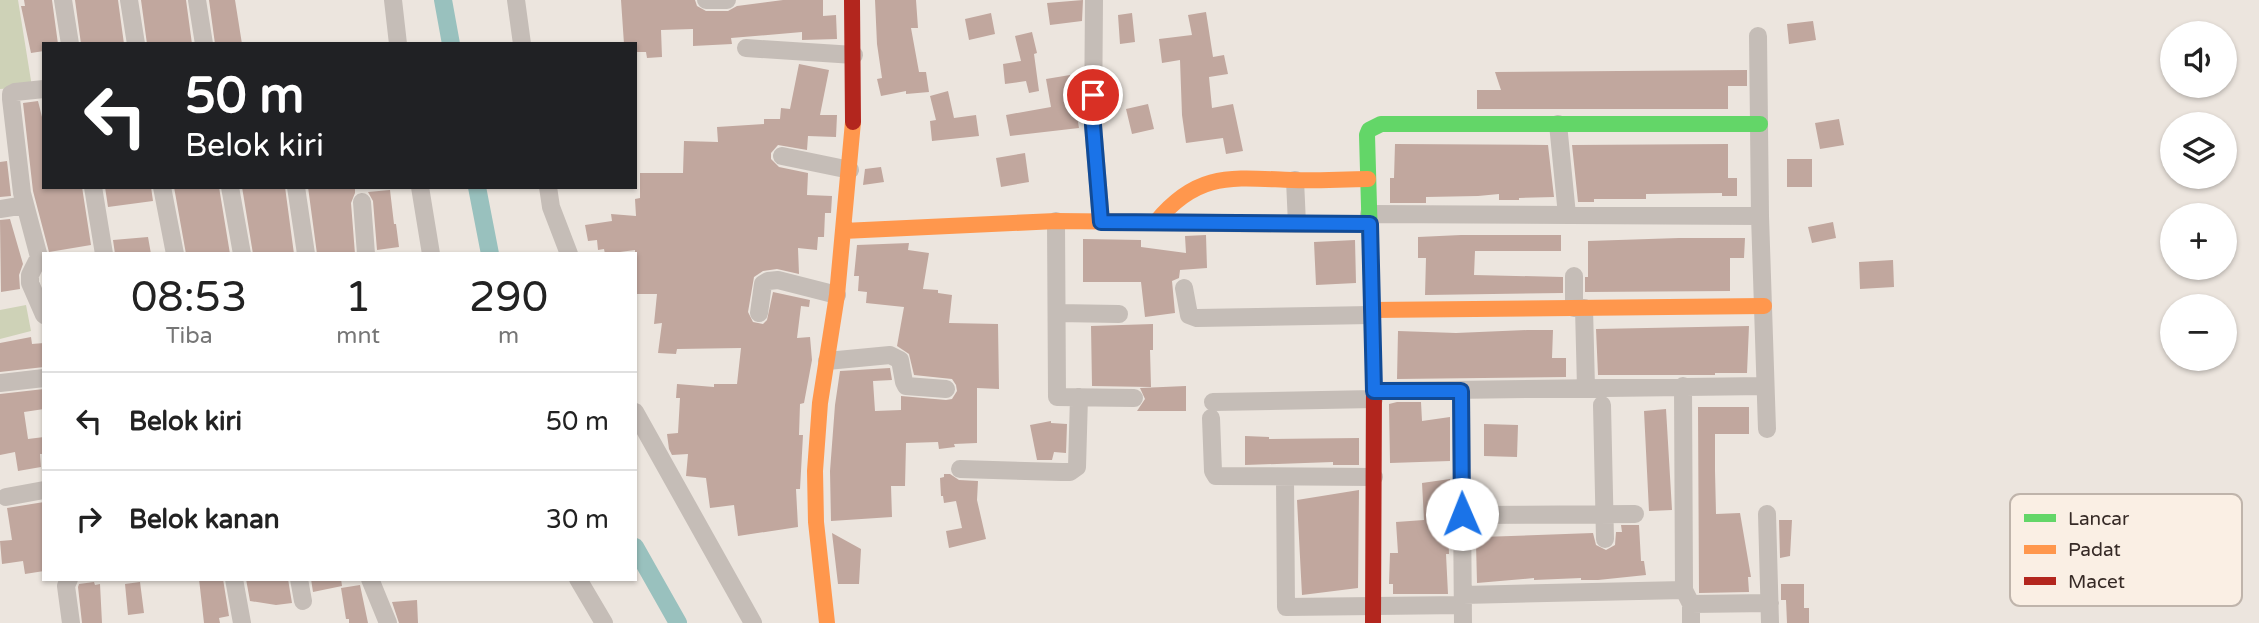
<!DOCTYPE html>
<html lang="id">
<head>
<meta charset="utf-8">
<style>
  body { margin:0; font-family:"Varela Round",sans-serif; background:#f6f6f6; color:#222; height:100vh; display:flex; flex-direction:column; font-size:26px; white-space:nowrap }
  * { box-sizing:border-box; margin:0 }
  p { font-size:23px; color:#767676 }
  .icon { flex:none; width:38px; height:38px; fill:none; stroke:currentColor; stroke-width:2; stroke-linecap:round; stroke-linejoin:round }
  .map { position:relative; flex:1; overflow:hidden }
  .side { position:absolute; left:42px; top:252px; width:595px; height:329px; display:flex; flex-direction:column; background:#fff; border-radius:0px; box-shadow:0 2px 5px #0004 }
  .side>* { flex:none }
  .hud { position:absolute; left:42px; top:42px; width:595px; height:147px; border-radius:0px; box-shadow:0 2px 5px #0004; background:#202124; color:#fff; overflow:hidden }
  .tools { position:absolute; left:2160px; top:21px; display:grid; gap:14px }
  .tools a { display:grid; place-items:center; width:77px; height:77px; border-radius:50%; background:#fff; box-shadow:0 2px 5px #0004; font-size:35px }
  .pin { position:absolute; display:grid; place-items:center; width:60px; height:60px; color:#fff; margin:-30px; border:4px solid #fff; border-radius:50%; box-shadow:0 2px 7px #0007 }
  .me { position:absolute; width:77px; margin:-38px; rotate:359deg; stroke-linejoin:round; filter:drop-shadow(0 0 5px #0008) }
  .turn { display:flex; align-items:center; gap:24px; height:147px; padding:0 28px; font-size:32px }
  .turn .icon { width:91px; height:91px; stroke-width:2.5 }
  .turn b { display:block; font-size:49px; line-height:60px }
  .eta { display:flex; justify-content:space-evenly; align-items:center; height:119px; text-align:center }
  .eta b { font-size:42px; font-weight:600; line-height:49px }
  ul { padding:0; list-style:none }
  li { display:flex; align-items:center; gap:21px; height:98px; padding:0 28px; border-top:2px solid #e0e0e0 }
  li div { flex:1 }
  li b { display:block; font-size:26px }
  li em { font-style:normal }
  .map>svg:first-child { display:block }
  .green { fill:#ced2b7 }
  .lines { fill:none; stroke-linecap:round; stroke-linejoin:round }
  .canal { stroke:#99c1be; stroke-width:18 }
  .building { fill:#c1a79e }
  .street { stroke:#c5bdb7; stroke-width:18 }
  .fast { stroke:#63d668; stroke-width:16 }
  .slow { stroke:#ff974d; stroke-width:16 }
  .jam { stroke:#b3261e; stroke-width:16 }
  .route-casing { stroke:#114b97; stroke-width:18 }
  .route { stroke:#1a73e8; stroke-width:12 }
  .key { fill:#faefe4; stroke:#bfb4ab; stroke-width:2 }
  .key-label { font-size:19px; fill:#362a26 }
</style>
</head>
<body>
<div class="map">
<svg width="2259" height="623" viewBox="0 0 2259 623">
  <rect width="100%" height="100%" fill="#ece5de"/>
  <path class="green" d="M0,0H18L32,87L0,89Z
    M26,305L31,331L0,339V310Z"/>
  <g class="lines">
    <path class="canal" d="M443,0L451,44
      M477,187L490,254
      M635,547L678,623"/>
  </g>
  <path class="building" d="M24,0H52L58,44H44V51L31,53L21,6H25Z
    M75,0H118L124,44H81Z
    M141,0H186L192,44H147Z
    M209,0H235L242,44H215Z
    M621,0H695L697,6L706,11H728L737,6L783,0H823V16L836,15L837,39L802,40V32L731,38L732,44L693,46V29L661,30L662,57L647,58L646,52H635V44H624Z
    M875,0H916L918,28H911L919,72H926L929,92L906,94V91L881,96L877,79L882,78L877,44Z
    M1083,0L1082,21L1050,25L1047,3Z
    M1206,12L1213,57L1224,55L1228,74L1209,77L1212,108L1233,104L1243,151L1226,154L1223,138L1186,143L1182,115L1180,60L1162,63L1159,39L1192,35L1188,15Z
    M991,13L995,34L969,40L965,19Z
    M1132,13L1135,42L1120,44L1118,15Z
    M1813,21L1816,40L1789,44L1787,24Z
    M1032,32L1037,53L1034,54L1039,91L1029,93L1026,81L1005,84L1003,64L1021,61L1015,36Z
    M799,64L829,70L820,115H837L836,137L808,136L807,150L778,145L771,153V159L779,167L808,173L807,195L832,196L831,213H825L824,237H818L817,250L798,248L799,274L777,269L763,271L754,277L748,312L753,322L763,324L767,320L773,292L810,300L809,307L801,306L797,338L810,337L812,360L804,403L800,404L799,435H803L800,489H796L798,527L738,536L734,505L710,508L706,478L686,476L688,454L672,455L669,449L667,434L678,433L680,398H676L677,384L714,387V384H737L741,348L677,349L676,354L658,353L662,323L654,324L657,294H635V250L605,254L604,249L598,250L597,240L588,241L585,225L612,221L611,214L636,216L635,199L640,198V173H683L684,141L718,142L717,127L764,124V119H780L781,108L790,109Z
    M1747,70V86H1728V109H1477V90H1501L1495,72Z
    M1070,75L1079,128L1010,136L1006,115L1051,107L1046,79Z
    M948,91L954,118L976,115L979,136L932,141L930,121L936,120L930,96Z
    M38,101L44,125V187H82L91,245L49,252L33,191L23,103Z
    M1148,104L1154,129L1132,134L1126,109Z
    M1839,119L1844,145L1820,149L1815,123Z
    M1395,144L1548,145L1554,197L1519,198V200H1499V194L1478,196L1426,197V203H1390V178H1394Z
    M1728,144V178H1737V196H1722V193L1646,194V199H1594V202H1578L1572,145Z
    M1025,153L1029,182L1001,187L996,158Z
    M1787,159H1812V187H1787Z
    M7,161L11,196L0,197V162Z
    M881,167L884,182L863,185L865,169Z
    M105,187H151L153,201L108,207Z
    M174,187H219L230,254H186Z
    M242,187H285L294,254H253Z
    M308,187H355V193L351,203L355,254H317Z
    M390,190L394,224H396L399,247L377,250L373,201L368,192Z
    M10,219L23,264L19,275L20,289L1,292L0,220Z
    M1833,222L1836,238L1812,243L1808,227Z
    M1206,235L1207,268L1180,270L1179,278L1172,281L1175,313L1145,317L1141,282H1083V239L1141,240V247L1186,253L1185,236Z
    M1461,235H1561V251H1475L1474,275L1563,277V293L1425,295L1426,258H1418V237Z
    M148,237L151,254H115L113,240Z
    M1679,238H1745L1744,258H1730V291L1585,292V277H1588V241Z
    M1355,240L1356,283L1316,285L1314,242Z
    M909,243L908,250L929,253L923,289L938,290V293L952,295L949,323L998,324L999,389L977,388V443L954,444L955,447L939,449L938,442L906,443L905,486H891L892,517L831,521L830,471L835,405L840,371L890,368L892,380L873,381L875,411L901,410V396L946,400L952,399L957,391L956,385L952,379L914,375L909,354L897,346L904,307L866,303L867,292L858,291L859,276H854L857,245Z
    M1893,260L1894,287L1860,289L1859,262Z
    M1153,324V350H1150L1151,387L1092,386L1091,326Z
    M1749,326L1747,373H1715V375H1598L1596,329Z
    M1527,330H1553L1552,358H1566V377L1397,379L1398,331L1456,333Z
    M31,337L32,344L44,343V367L0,372V343Z
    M1186,386V411H1137L1145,399L1140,388Z
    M44,389V409L24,412L28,439L44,437V454H40L41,467L18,471L15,452L0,455V394Z
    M1397,402H1421L1422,421L1450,417V461L1390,463L1389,404Z
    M1698,407H1749V434H1715V471L1716,514L1740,513L1751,577H1748L1749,592L1699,593Z
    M1666,409L1672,510L1649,511L1644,411Z
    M1051,421V423L1067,424L1066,453L1054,452L1052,460H1037L1030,425Z
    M1484,424L1518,425L1517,457L1484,456Z
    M1245,436L1269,437V439L1359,438V465H1333V462L1245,465Z
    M944,474H950L959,480L978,481L977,500L986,539L949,548L946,531L962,528L956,501L944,503L943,496H941L940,478L944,477Z
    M1450,479L1451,525H1448L1449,554H1446L1448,594H1393V584H1389L1390,553H1398L1396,522L1424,520L1422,483Z
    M1359,490L1358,588L1302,595L1297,500Z
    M44,502V571L25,574L23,561L2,564L0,541L12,540L7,508Z
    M1779,520H1792L1790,556L1780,558Z
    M1621,525H1639L1641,561H1644L1646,575L1598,580H1581V578L1534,580V578L1477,583L1476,543H1481V537L1593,533L1596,545L1606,550L1615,545L1616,532H1622Z
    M832,533L861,549L859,584H838Z
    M199,579H223L229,616L219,618L220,623H204Z
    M246,579H288L292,603L276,605L250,601Z
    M311,579H341L342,586L313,592Z
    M94,582L95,585L100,584L102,623H82L78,587L79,584Z
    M140,582L144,613L128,615L125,584Z
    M1781,584H1804V608H1809V623H1787L1786,600H1781Z
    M360,585L368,623H349V619H346L341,588Z
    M417,600L418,623H399L392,602Z"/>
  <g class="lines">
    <path class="street" d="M63,0L70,44
      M129,0L136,44
      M197,0L204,44
      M393,0L398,44
      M516,0L522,44
      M706,0H727
      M1094,0L1093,125L1101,222
      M1758,36L1760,216L1767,429
      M746,48L854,55
      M44,89L15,92L11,94V99L22,193L39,257L30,275V283L44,315
      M1558,124L1567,215
      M782,156L850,170
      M1295,180L1297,224H1370
      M93,187L104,254
      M162,187L175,254
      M230,187L242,254
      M296,187L306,254
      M420,187L431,254
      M548,187L551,207L569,254
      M362,202L366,254
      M0,209L25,205
      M1369,214L1760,216
      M1056,221L1057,397L1134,398
      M1156,222L1297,224
      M1574,276V308
      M1184,288L1189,315L1197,318L1371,315
      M1584,308L1586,388
      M759,313L763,284L768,281L778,280L837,295
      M1057,313L1119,314
      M827,361L890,355L900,360L904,382L906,386L946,389
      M0,383L44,378
      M1683,386L1684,590L1691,604V623
      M1374,391L1765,386
      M1461,391L1463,623
      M1213,402L1374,399
      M1602,405L1605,539
      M635,412L753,623
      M1211,418L1213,471L1216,476L1374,477
      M960,469L1062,472H1070L1077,467L1079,397
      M1285,478L1286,607L1463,605
      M6,497L44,490
      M1767,514L1770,623
      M1462,515L1635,514
      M69,579L66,586L71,623
      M234,579L242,623
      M299,579L303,601
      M370,579L388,623
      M578,579L604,623
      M1463,595L1684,590
      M1691,604L1770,603"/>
    <path class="fast" d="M1374,383L1367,135L1369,130L1381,124H1760"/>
    <path class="slow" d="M843,231L1056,221L1156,222C1198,171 1232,178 1292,180C1318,181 1343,179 1368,179
      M1371,310L1764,306
      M827,623L816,522L815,471L820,403L837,295L853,122"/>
    <path class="jam" d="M852,0L853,122
      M1373,623L1374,383"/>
  </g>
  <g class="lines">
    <defs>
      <path id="route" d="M1093,95V125L1101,222L1370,224L1374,391H1461L1462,514"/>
    </defs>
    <use href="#route" class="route-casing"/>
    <use href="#route" class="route"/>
  </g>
  <rect x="2010" y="494" width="232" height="112" rx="10" class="key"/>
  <rect x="2024" y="514" width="32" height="8" fill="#63d668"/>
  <rect x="2024" y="545" width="32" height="9" fill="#ff974d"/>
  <rect x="2024" y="577" width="32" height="8" fill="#b3261e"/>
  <g class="key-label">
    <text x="2068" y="525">Lancar</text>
    <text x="2068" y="556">Padat</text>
    <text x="2068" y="588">Macet</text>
  </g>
</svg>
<div class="tools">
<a><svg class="icon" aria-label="sound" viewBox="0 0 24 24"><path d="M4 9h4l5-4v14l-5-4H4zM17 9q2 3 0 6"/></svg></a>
<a><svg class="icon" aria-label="layers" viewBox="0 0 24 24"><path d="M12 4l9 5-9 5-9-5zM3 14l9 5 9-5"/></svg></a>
<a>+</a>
<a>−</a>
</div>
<div class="pin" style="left:1093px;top:95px;background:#d93025"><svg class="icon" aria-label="arrive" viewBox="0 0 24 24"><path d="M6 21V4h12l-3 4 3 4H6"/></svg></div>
<svg class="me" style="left:1462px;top:514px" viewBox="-20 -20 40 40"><circle r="19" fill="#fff"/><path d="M0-13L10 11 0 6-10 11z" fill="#1a73e8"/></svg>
<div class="hud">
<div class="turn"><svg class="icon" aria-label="left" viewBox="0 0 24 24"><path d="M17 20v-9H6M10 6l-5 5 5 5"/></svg><div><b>50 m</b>Belok kiri</div></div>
</div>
<section class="side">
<div class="eta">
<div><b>08:53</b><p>Tiba</p></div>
<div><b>1</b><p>mnt</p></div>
<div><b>290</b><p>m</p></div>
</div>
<ul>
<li><svg class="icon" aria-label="left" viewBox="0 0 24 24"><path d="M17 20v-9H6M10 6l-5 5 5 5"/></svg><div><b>Belok kiri</b></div><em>50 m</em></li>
<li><svg class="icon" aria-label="right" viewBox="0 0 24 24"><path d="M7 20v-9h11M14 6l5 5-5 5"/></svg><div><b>Belok kanan</b></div><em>30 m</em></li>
</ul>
</section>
</div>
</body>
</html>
